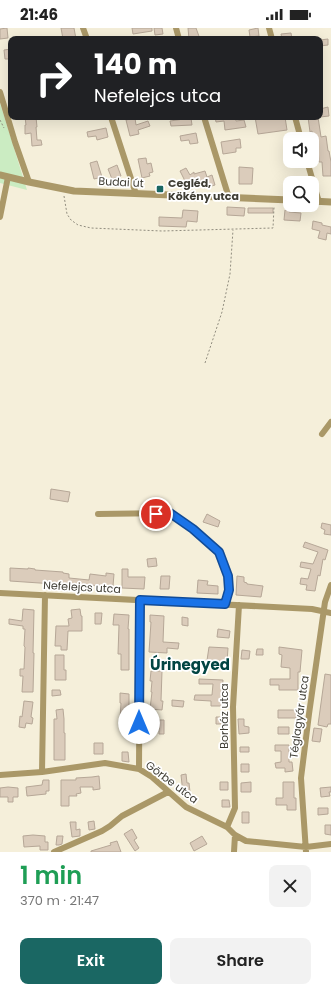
<!DOCTYPE html>
<html lang="en">
<head>
<meta charset="utf-8">
<style>
  body { margin:0; font-family:Poppins,sans-serif; background:#f2f2f2; color:#222; height:100vh; display:flex; flex-direction:column; font-size:15px; white-space:nowrap }
  * { box-sizing:border-box; margin:0 }
  p { font-size:13px; color:#767676 }
  .icon { flex:none; width:22px; height:22px; fill:none; stroke:currentColor; stroke-width:2; stroke-linecap:round; stroke-linejoin:round }
  .map { position:relative; height:824px; overflow:hidden }
  .drawer { display:flex; flex-direction:column; background:#fff; flex:1 }
  .drawer>* { flex:none }
  .guide { position:absolute; left:8px; top:8px; width:315px; height:84px; border-radius:8px; box-shadow:0 4px 16px #0002; background:#202124; color:#fff; overflow:hidden }
  .buttons { position:absolute; left:283px; top:104px; display:grid; gap:8px }
  .buttons a { display:grid; place-items:center; width:36px; height:36px; border-radius:8px; background:#fff; box-shadow:0 4px 16px #0002; font-size:20px }
  .pin { position:absolute; display:grid; place-items:center; width:34px; height:34px; color:#fff; margin:-17px; border:2px solid #fff; border-radius:50%; box-shadow:0 1px 4px #0007 }
  .me { position:absolute; width:44px; margin:-22px; rotate:0deg; stroke-linejoin:round; filter:drop-shadow(0 0 3px #0008) }
  .turn { display:flex; align-items:center; gap:14px; height:84px; padding:0 20px; font-size:18px }
  .turn .icon { width:52px; height:52px; stroke-width:2.5 }
  .turn b { display:block; font-size:28px; line-height:34px }
  .round { display:grid; place-items:center; flex:none; width:42px; height:42px; border-radius:8px; background:#f2f2f2 }
  .head { display:flex; align-items:center; justify-content:space-between; height:68px; padding:0 20px }
  h1 { font-size:24px; font-weight:600; line-height:30px; color:#1e9e55 }
  .primary-button { display:flex; gap:8px; margin-top:auto; padding:8px 20px }
  .primary-button a { flex:1; height:46px; border-radius:8px; background:#1a6763; color:#fff; font-size:16px; font-weight:600; line-height:46px; text-align:center }
  .primary-button a+a { background:#f2f2f2; color:#222 }
  .status { display:flex; justify-content:space-between; align-items:center; height:28px; padding:0 20px; background:#fff; direction:ltr }
  .status svg { height:11px; fill:currentColor }
  .map>svg:first-child { display:block }
  .green { fill:#cbecc2 }
  .building { fill:#dbccbb; stroke:#b6a797 }
  .lines { fill:none; stroke-linecap:round; stroke-linejoin:round }
  .path { stroke:#918d7f; stroke-width:1; stroke-dasharray:2 2; stroke-linecap:butt }
  .minor { stroke:#aa9868; stroke-width:6 }
  .tertiary { stroke:#aa9868; stroke-width:7 }
  .route-casing { stroke:#114b97; stroke-width:10 }
  .route { stroke:#1a73e8; stroke-width:7 }
  .poi-dot { fill:#1a6763; stroke:#fff; stroke-width:1.5 }
  .labels { text-anchor:middle; dominant-baseline:central; stroke-width:3.5; stroke-linejoin:round; paint-order:stroke }
  .street-label { font-size:11px; fill:#3f3d34; stroke:#fff }
  .poi-label { font-size:11px; font-weight:bold; fill:#3f3d34; stroke:#fff; text-anchor:start }
  .district-label { font-size:15px; font-weight:bold; fill:#014442; stroke:#fff }
</style>
</head>
<body>
<div class="status"><b>21:46</b><svg viewBox="0 0 49 12"><path d="M0 12V9h3v3zM5 12V6h3v6zM10 12V3h3v9zM15 12V0h3v12zM26 1h20v11H26zM47 4h2v5h-2z"/></svg></div>
<div class="map">
<svg width="331" height="824" viewBox="0 0 331 824">
  <rect width="100%" height="100%" fill="#f5efda"/>
  <path class="green" d="M0,75L27,162L0,155Z"/>
  <path class="building" d="M7,0L8,10L0,11V1Z
    M61,0H74L76,11H63Z
    M132,0H152V3L133,6Z
    M154,0H162L163,6L155,7Z
    M188,0H196L200,11H189Z
    M258,0L259,8L250,9L249,2Z
    M291,5L292,11H282L281,6Z
    M328,11V17L320,18V12Z
    M11,21V31H5L4,22Z
    M328,79L329,88L320,89V81Z
    M25,89H36L37,99H36L37,112H41L42,117L32,118L31,105L25,106V97H26Z
    M215,89H235L236,93L244,92L246,99L225,102L224,93L216,94Z
    M255,89H285L287,102L258,106Z
    M308,89H318L321,109L326,108L328,123H329L331,134V148H323L322,134H319L318,120H314L312,103L310,104Z
    M135,90L136,97L148,93L150,98L138,102L139,106L130,108L126,92Z
    M191,90L192,97L171,98L170,93Z
    M106,100L108,109L97,112L96,108L88,109L87,104Z
    M196,105L198,115L190,116L189,112L181,113L180,108Z
    M240,111L241,120H236V124L223,126L221,114Z
    M146,130L147,136L151,135L153,144L149,145L150,148L142,150L138,131Z
    M97,133L102,149L94,151L90,135Z
    M117,137L121,148L112,151L108,141Z
    M239,139L253,140L252,156H239Z
    M186,140L190,147L194,144V146L205,143L207,149L212,147L215,157L204,160L202,152L188,159L180,143Z
    M227,179L245,180L244,188L227,187Z
    M248,180H273V185H248Z
    M183,182L198,183L197,194L187,193L186,199L159,198V189L182,190Z
    M285,182H289V184L301,185L300,193L284,192Z
    M313,193L322,195V197L331,199V206L327,205L326,212L318,210L320,203L312,201Z
    M51,461L70,464L68,474L50,471Z
    M207,486L220,493L218,499L203,494Z
    M322,495L331,497V507L324,506L325,502L321,500Z
    M305,514L328,522L325,532L323,531L320,548L318,547L315,563L306,562L307,557L300,556L301,550L308,551L311,541L300,539L301,534L313,536L318,524L303,519Z
    M156,530L157,538L148,539L147,531Z
    M10,540L28,541V540L35,541V542L63,544V545L69,546V550L89,552L90,546L106,548V545L114,546L113,558L97,557V558L84,556V558L10,553Z
    M122,541H128V549H145L144,561L122,560Z
    M161,548H170L169,561H160Z
    M237,548L244,549V554L247,555V556L263,558L261,569L236,567Z
    M198,552L208,553L207,557L218,558V566L197,565Z
    M23,581L34,582L33,625H34L33,664H22L23,648H20V641H24L25,619L24,618L25,601H23V598L9,596V591L22,593Z
    M80,581L81,588H82V603H68L67,622H61V618H55L56,598H69L68,591L72,590L71,582Z
    M95,585H102L101,596H95Z
    M114,586L129,587L128,601H129V642H121V626H118L119,597H113Z
    M150,587L164,588L163,614L179,615L178,621L167,620V625L149,624L151,594H150Z
    M182,589L188,590V598L182,597Z
    M218,601L230,603L229,610L217,609Z
    M209,619L228,620L227,634L229,635L228,642L217,641V640L206,639Z
    M279,619L302,622L300,644H298V662H279V657H270V651H290V640L281,639L282,627L279,626Z
    M257,621H263V627H256Z
    M242,622L250,623L249,631H241Z
    M55,627H64V642H66V652H55Z
    M151,643H162L161,673H163L162,682L150,681L152,664H151L152,653H150Z
    M325,646L331,647V696H328L327,699L318,697Z
    M199,651L223,652L221,678H211V673L194,672L195,667H212L213,656H199Z
    M52,662H60L61,667L52,668Z
    M120,665L129,666V682H130L129,691H120L121,675H120Z
    M172,672L184,673L183,679L172,678Z
    M24,673L33,674L31,689L33,690L32,696L26,695L25,700L19,699L20,688L22,689Z
    M63,681L64,691V705H65V732H54V691H57L56,682Z
    M278,682H296V690H278Z
    M216,689H228V696H216Z
    M238,691H244V698L249,699V705L239,706Z
    M151,692H164V706H159V698H151Z
    M278,699H289V706H278Z
    M314,700L322,701L320,714L312,713Z
    M94,715H103V726H94Z
    M275,717H289V734H292L293,743L285,744V740H276L275,735L281,734V723H275Z
    M240,719H249V724H240Z
    M122,724H128L129,734L122,733Z
    M241,736H249V744H241Z
    M186,746L187,755H189L190,764L183,765L181,747Z
    M99,748L100,761L93,762V759H80L81,765L76,766L77,768H69V778H61V752H76V750L92,749Z
    M43,752H49V763H46V766L27,768L26,759L42,757Z
    M220,754H228V762H220Z
    M251,754V764H241V755Z
    M283,754H294V770H296V782H287V777H276V770H283Z
    M8,759L18,760V769H13V774H8V769H0V760Z
    M331,759V764H329L330,768L321,769L320,760Z
    M222,772H229L230,779H222Z
    M318,780H328V786L318,787Z
    M242,784H249V795H242Z
    M94,793L95,801L89,802L88,794Z
    M70,794H76V802L80,801V808L72,809Z
    M325,797H331V807L325,806Z
    M132,801L137,810L134,812L139,820L135,823L124,806Z
    M33,807L45,808V814H48V822H40V818L24,819L23,808Z
    M57,808H63L62,816L59,817H56Z
    M202,808L207,816L194,823L190,815Z
    M117,813L121,824H91V823L111,817L110,815Z"/>
  <g class="lines">
    <path class="path" d="M0,92L4,100
      M64,168L67,186L71,192L78,197L91,200L162,203L273,200L274,179
      M205,335L222,284L230,246L233,202"/>
    <path class="minor" d="M83,0L87,11
      M176,0L179,11
      M269,0L272,11
      M0,64L15,114L29,154
      M111,89L136,166
      M204,89L229,170
      M295,89L301,111
      M307,133L319,174
      M0,189L8,149
      M322,406L331,394
      M98,486L170,485L193,501L219,524L228,548L229,561L225,576
      M0,565L312,581L331,585
      M139,741L140,572
      M42,744L45,567
      M0,747L42,744L105,735L139,741L152,749L186,779L227,799L235,807L246,813L306,819L331,816
      M227,799L235,780L233,679L239,577
      M54,824L102,803L110,798L122,788L168,764
      M234,824L235,807
      M306,824L301,750L309,686L325,574L331,557"/>
    <path class="tertiary" d="M0,147L29,154L74,163L290,172
      M312,173L331,174"/>
  </g>
  <g class="lines">
    <defs>
      <path id="route" d="M139,695L140,572L225,576L229,562L228,548L219,524L193,501L170,485L156,486"/>
    </defs>
    <use href="#route" class="route-casing"/>
    <use href="#route" class="route"/>
  </g>
  <rect class="poi-dot" x="156" y="157" width="8" height="8" rx="2"/>
  <g class="labels">
    <g class="street-label">
      <text transform="translate(121 154) rotate(3)">Budai út</text>
      <text transform="translate(82 559) rotate(3)">Nefelejcs utca</text>
      <text transform="translate(224 688) rotate(-90)">Borház utca</text>
      <text transform="translate(299 689) rotate(-82)">Téglagyár utca</text>
      <text transform="translate(172 754) rotate(37)">Görbe utca</text>
    </g>
    <g class="poi-label">
      <text x="168" y="155">Cegléd,<tspan x="168" dy="13">Kökény utca</tspan></text>
    </g>
    <g class="district-label">
      <text x="190" y="636">Úrinegyed</text>
    </g>
  </g>
</svg>
<div class="buttons">
<a><svg class="icon" aria-label="sound" viewBox="0 0 24 24"><path d="M4 9h4l5-4v14l-5-4H4zM17 9q2 3 0 6"/></svg></a>
<a><svg class="icon" aria-label="search" viewBox="0 0 24 24"><circle cx="10" cy="10" r="6"/><path d="M15 15l6 6"/></svg></a>
</div>
<div class="pin" style="left:156px;top:486px;background:#d93025"><svg class="icon" aria-label="arrive" viewBox="0 0 24 24"><path d="M6 21V4h12l-3 4 3 4H6"/></svg></div>
<svg class="me" style="left:139px;top:695px" viewBox="-20 -20 40 40"><circle r="19" fill="#fff"/><path d="M0-13L10 11 0 6-10 11z" fill="#1a73e8"/></svg>
<div class="guide">
<div class="turn"><svg class="icon" aria-label="right" viewBox="0 0 24 24"><path d="M7 20v-9h11M14 6l5 5-5 5"/></svg><div><b>140 m</b>Nefelejcs utca</div></div>
</div>
</div>
<section class="drawer">
<div class="head"><div><h1>1 min</h1><p>370 m · 21:47</p></div><a class="round"><svg class="icon" aria-label="close" viewBox="0 0 24 24"><path d="M6 6l12 12M18 6L6 18"/></svg></a></div>
<div class="primary-button"><a>Exit</a><a>Share</a></div>
</section>
</body>
</html>
